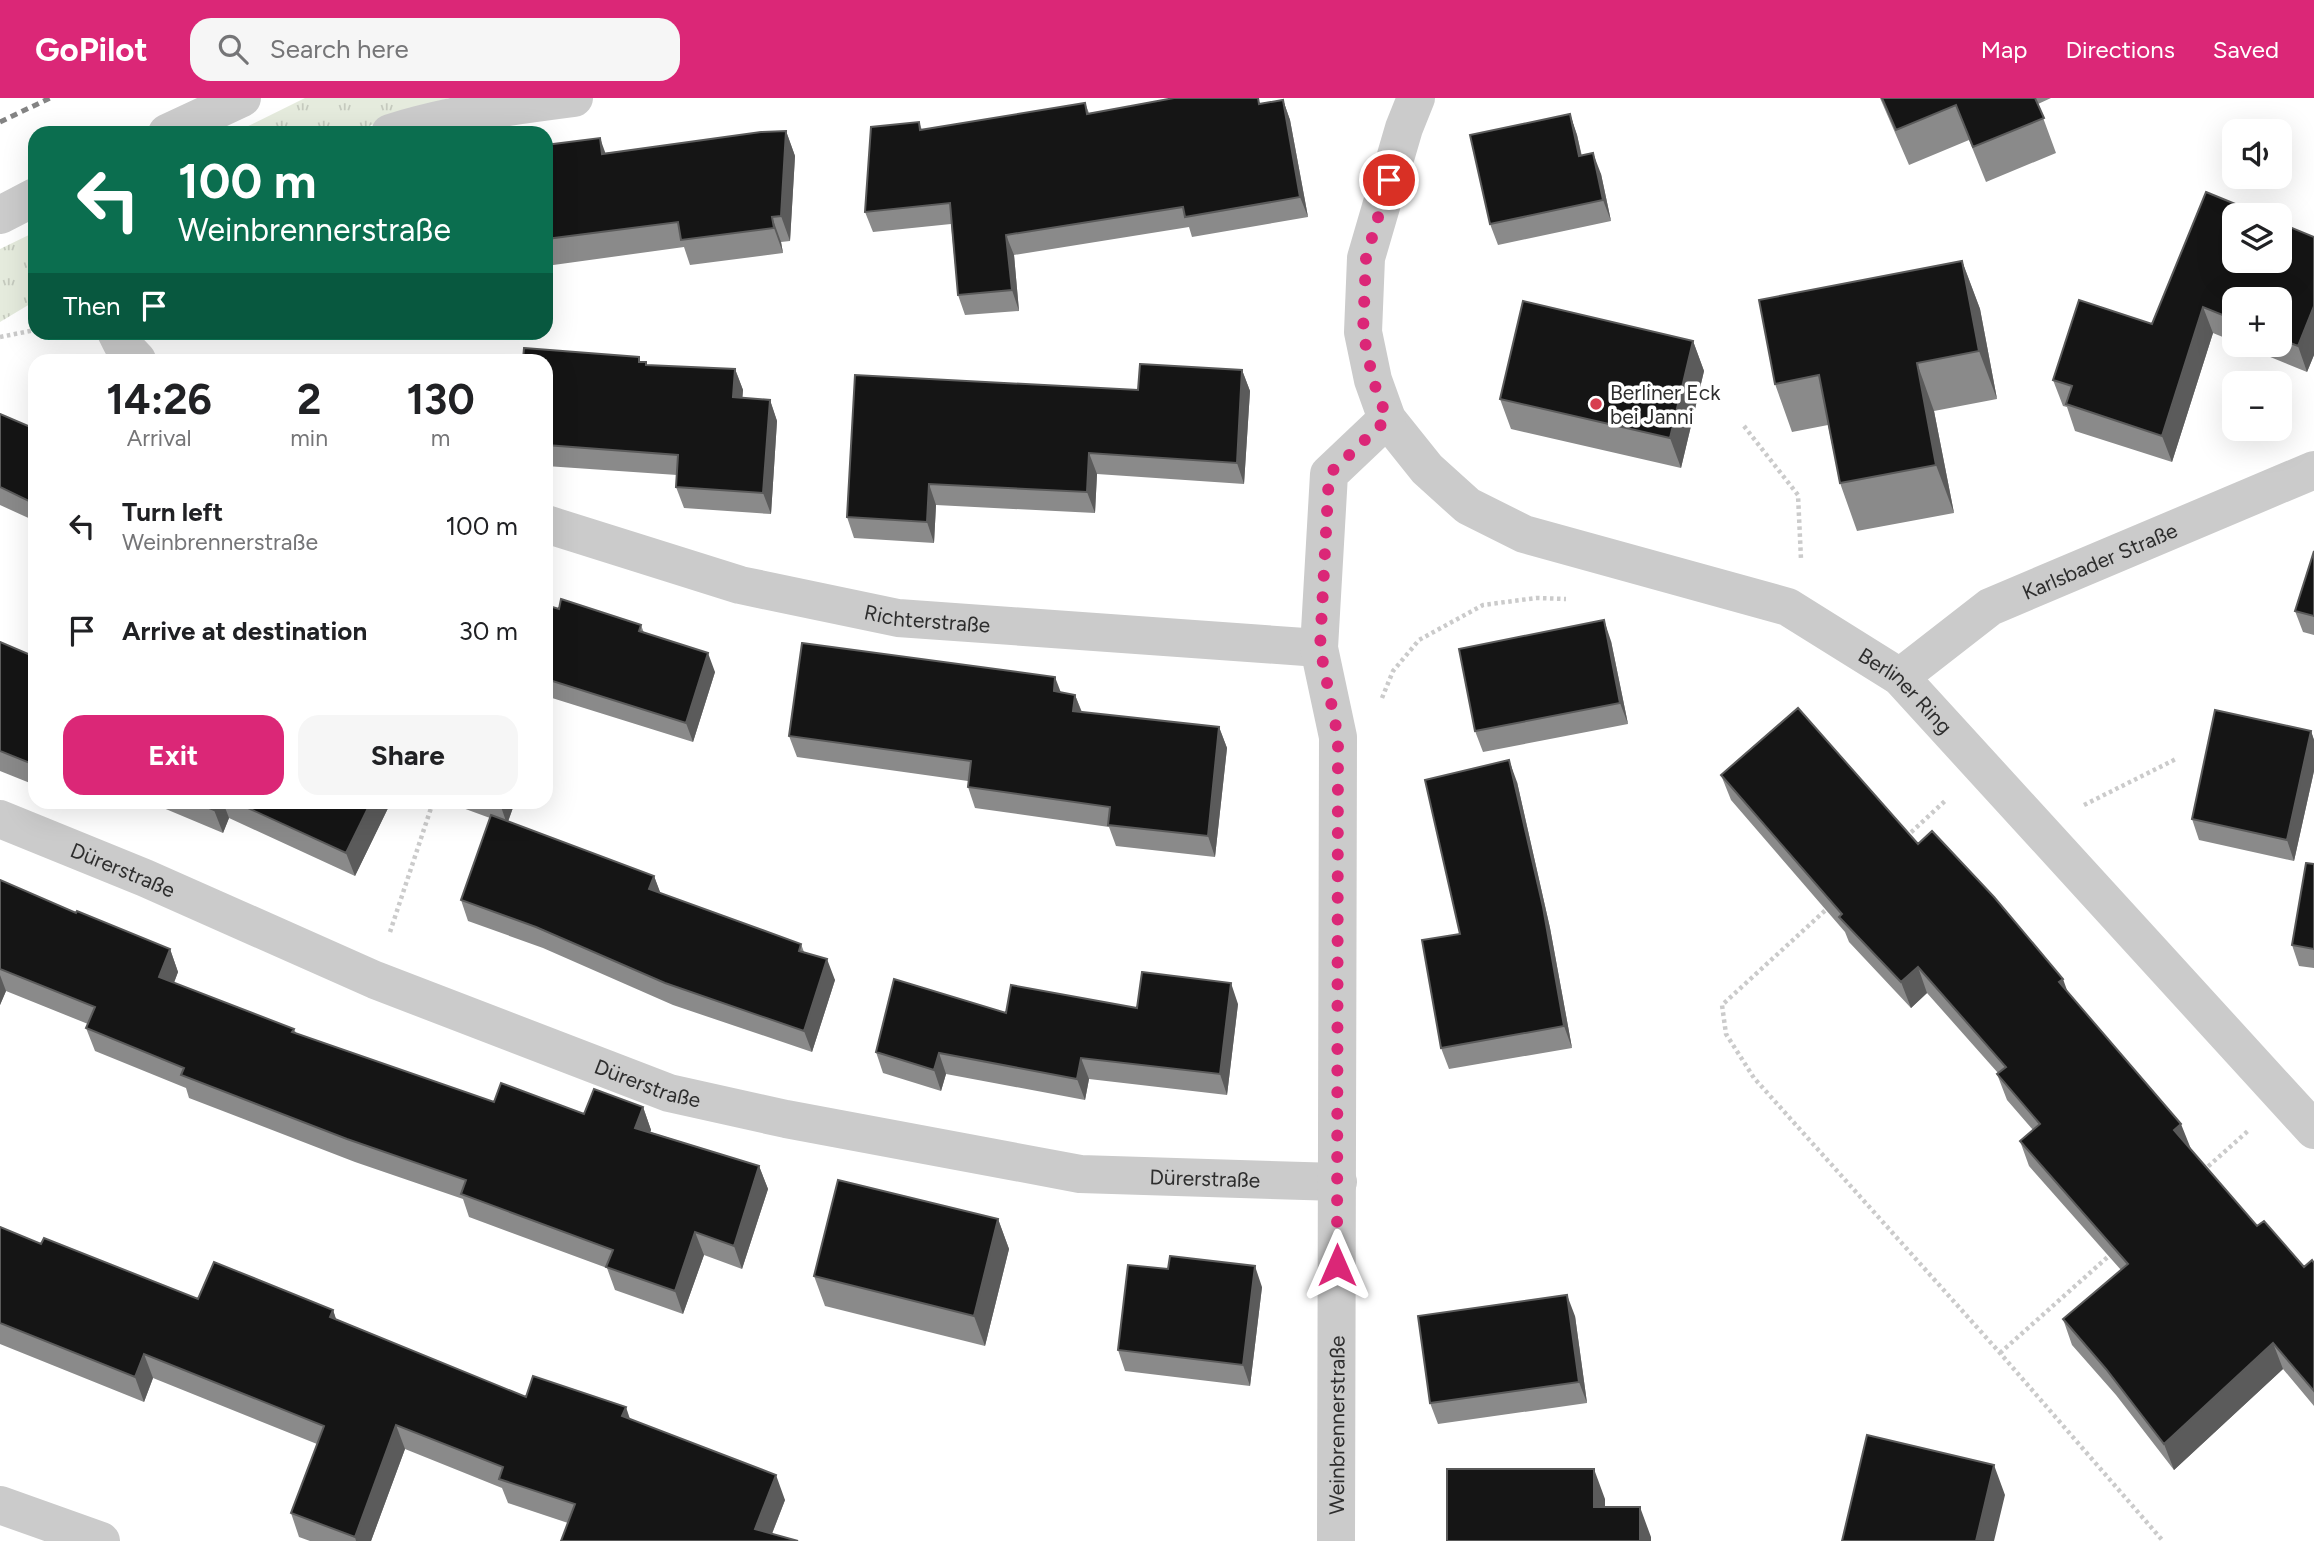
<!DOCTYPE html>
<html lang="en">
<head>
<meta charset="utf-8">
<style>
  body { margin:0; font-family:Figtree,sans-serif; background:#f6f6f6; color:#202124; height:100vh; display:flex; flex-direction:column; font-size:26px; white-space:nowrap }
  * { box-sizing:border-box; margin:0 }
  p { font-size:23px; color:#757577 }
  .icon { flex:none; width:38px; height:38px; fill:none; stroke:currentColor; stroke-width:2; stroke-linecap:round; stroke-linejoin:round }
  .map { position:relative; flex:1; overflow:hidden }
  .details { position:absolute; left:28px; top:256px; width:525px; height:455px; display:flex; flex-direction:column; background:#fff; border-radius:21px; box-shadow:0 7px 28px #0002 }
  .details>* { flex:none }
  .hud { position:absolute; left:28px; top:28px; width:525px; height:214px; border-radius:21px; box-shadow:0 7px 28px #0002; background:#0b6e4f; color:#fff; overflow:hidden }
  .controls { position:absolute; left:2222px; top:21px; display:grid; gap:14px }
  .controls a { display:grid; place-items:center; width:70px; height:70px; border-radius:14px; background:#fff; box-shadow:0 7px 28px #0002; font-size:35px }
  .pin { position:absolute; display:grid; place-items:center; width:60px; height:60px; color:#fff; margin:-30px; border:4px solid #fff; border-radius:50%; box-shadow:0 2px 7px #0007 }
  .me { position:absolute; width:77px; margin:-38px; rotate:0deg; stroke-linejoin:round; filter:drop-shadow(0 0 5px #0008) }
  .turn { display:flex; align-items:center; gap:24px; height:147px; padding:0 35px; font-size:32px }
  .turn .icon { width:91px; height:91px; stroke-width:2.5 }
  .turn b { display:block; font-size:49px; line-height:60px }
  .then { display:flex; align-items:center; height:66px; padding:0 35px; background:#0003; gap:14px; font-size:26px }
  .eta { display:flex; justify-content:space-evenly; align-items:center; height:119px; text-align:center }
  .eta b { font-size:42px; font-weight:700; line-height:49px }
  .action { display:flex; gap:14px; margin-top:auto; padding:14px 35px }
  .action a { flex:1; height:80px; border-radius:21px; background:#db2777; color:#fff; font-size:28px; font-weight:700; line-height:80px; text-align:center }
  .action a+a { background:#f6f6f6; color:#202124 }
  ul { padding:0; list-style:none }
  li { display:flex; align-items:center; gap:21px; height:105px; padding:0 35px }
  li div { flex:1 }
  li b { display:block; font-size:26px }
  li em { font-style:normal }
  header { display:flex; align-items:center; gap:42px; box-sizing:border-box; height:98px; padding:0 35px; background:#db2777; color:#fff }
  header strong { font-size:33px }
  nav { display:flex; gap:38px; margin-inline-start:auto; font-size:24px }
  .search { width:490px; height:63px; background:#f6f6f6; display:flex; align-items:center; gap:18px; box-sizing:border-box; padding:0 24px; border-radius:21px; color:#757577; font-size:26px }
  .map>svg:first-child { display:block }
  .grass { fill:url(#grass-tufts) }
  .lines { fill:none; stroke-linecap:round; stroke-linejoin:round }
  .path { stroke:#cbcbcb; stroke-width:4.5; stroke-dasharray:3.5 3.5; stroke-linecap:butt }
  .minor { stroke:#cbcbcb; stroke-width:38 }
  .rail { stroke:#838383; stroke-width:5; stroke-dasharray:7 5; stroke-linecap:butt }
  .wall { fill:#8a8a8a }
  .shaded-wall { fill:#5b5b5b }
  .building { fill:#151515; stroke:#5b5b5b; stroke-width:2 }
  .route { stroke:#db2777; stroke-width:12; stroke-dasharray:0 21.6 }
  .poi-dot { fill:#d73e4f; stroke:#fff; stroke-width:2.5 }
  .labels { text-anchor:middle; dominant-baseline:central; stroke-width:7; stroke-linejoin:round; paint-order:stroke }
  .poi-label { font-size:21px; fill:#2e2e2e; stroke:#fff; text-anchor:start }
  .street-label { font-size:21px; fill:#2e2e2e; stroke:#fff }
</style>
</head>
<body>
<header>
<strong>GoPilot</strong>
<div class="search"><svg class="icon" aria-label="search" viewBox="0 0 24 24"><circle cx="10" cy="10" r="6"/><path d="M15 15l6 6"/></svg>Search here</div>
<nav><a>Map</a><a>Directions</a><a>Saved</a></nav>
</header>
<div class="map">
<svg width="2314" height="1443" viewBox="0 0 2314 1443">
  <defs>
    <pattern id="grass-tufts" width="24" height="20" patternUnits="userSpaceOnUse" patternTransform="scale(1.75)"><rect width="24" height="20" fill="#e5ebdd"/><path d="M3 7l-1-3M5 7V3M7 7l1-3M15 17l-1-3M17 17v-4M19 17l1-3" fill="none" stroke="#c5cabe"/></pattern>
  </defs>
  <rect width="100%" height="100%" fill="#fff"/>
  <path class="grass" d="M305,0H449L349,35H234Z
    M35,134V203L0,224V151Z"/>
  <g class="lines">
    <path class="path" d="M0,239L35,232
      M1744,328L1798,397L1801,461
      M1382,600L1393,573L1419,542L1483,507L1536,500L1566,501
      M2084,707L2176,661
      M1906,739L1946,702
      M1830,808L1722,907L1726,936L1754,980L2000,1255L2163,1443
      M390,834L433,704
      M2203,1073L2249,1032
      M2000,1255L2111,1156"/>
    <g class="minor">
      <path id="s1" d="M1416,0L1404,30L1366,160L1363,234L1373,282L1387,321L1427,371L1468,408L1524,436L1788,509L1900,579L2314,1032"/>
      <path d="M167,35L242,0"/>
      <path d="M390,35C450,16 512,8 574,0"/>
      <path d="M0,117L35,99"/>
      <path d="M116,234L122,246L137,262"/>
      <path id="s2" d="M546,426L740,487L898,520L1319,550"/>
      <path id="s3" d="M1900,579L1990,509L2314,372"/>
      <path id="s4" d="M0,721L145,780L375,882L669,995L786,1021L1080,1076L1338,1084"/>
      <path d="M0,1407L101,1443"/>
      <path id="s5" d="M1336,1443L1338,639L1319,550L1329,376L1387,321"/>
    </g>
    <path class="rail" d="M0,24L50,0"/>
  </g>
  <path class="wall" d="M1880,0H2051L2038,6L2056,55L1986,84L1969,42L1909,67Z
    M1283,2L1290,22L1308,119L1192,139L1189,129L1014,157L1019,213L965,217L958,197L951,126L873,134L865,114L919,24L922,32L1085,5L1089,15L1262,5Z
    M1570,16L1577,37L1582,58L1601,76L1611,123L1498,147L1490,126Z
    M786,33L795,58L790,143L781,144L783,155L690,167L684,149L546,168V47L605,55Z
    M2314,139V257L2307,274L2241,247H2280V201H2235V244L2213,235L2172,364L2075,333L2067,309L2063,308L2053,282L2152,226Z
    M1962,163L1980,211L1997,301L1934,313L1954,415L1857,433L1840,385L1828,327L1792,334L1775,286Z
    M1693,243L1704,273L1681,370L1511,331L1500,301Z
    M546,262L641,264L647,267L735,271L743,292L742,300L770,302L777,323L771,416L684,410L676,389L677,377L546,368Z
    M1242,272L1250,293L1244,386L1097,376L1095,415L936,407L934,445L854,440L847,419L1138,292Z
    M0,316L35,331V423L0,407Z
    M2314,453V537L2303,534L2295,513Z
    M546,507L559,511L641,527L644,535L715,574L693,644L552,600L546,617Z
    M1611,543L1628,626L1483,654L1475,633Z
    M0,544L35,559V687L0,673Z
    M1061,595L1075,597L1082,614L1219,629L1227,650L1215,759L1116,748L1109,729L975,710L968,689V683L797,659L789,638Z
    M2311,633L2314,642V673L2294,763L2199,742L2192,721Z
    M1721,677L1918,746L2068,895L2190,1052L2257,1128L2304,1169L2314,1165V1308L2283,1271L2174,1372L2116,1297L2072,1247L2063,1221L2121,1172L2029,1068L2020,1043L2033,1032L2007,1002L1997,976L1998,975L1927,895L1911,910L1849,844L1845,834L1731,702Z
    M1517,684L1550,830L1572,950L1449,971L1441,950L1460,836Z
    M149,704H391L355,778L229,720L223,735Z
    M458,704H515L508,724L654,778L660,795L801,846L804,854L835,882L812,954L673,907L543,850L468,823L461,802L490,720L460,709Z
    M2314,766V870L2299,868L2292,847Z
    M0,782L76,815L170,851L178,874L174,885L294,931L296,935L494,1004L584,1016L643,1009L651,1032L650,1034L759,1068L768,1091L742,1171L704,1157L683,1216L615,1192L607,1170L469,1119L463,1101L355,1064L189,1000L186,990L95,953L86,930L88,926L6,893L0,907Z
    M1238,906L1227,997L1089,981L1085,1002L946,976L941,993L883,975L876,954L1006,915Z
    M998,1121L1009,1151L985,1248L825,1208L814,1178Z
    M0,1129L41,1146L198,1201L333,1212L336,1221L526,1299L630,1321L785,1402L772,1436L568,1425L508,1405L502,1390L405,1351L371,1443H310L299,1439L291,1415L317,1346L153,1280L144,1304L0,1246Z
    M1262,1189L1250,1288L1125,1273L1118,1252Z
    M1575,1218L1587,1305L1438,1326L1430,1305Z"/>
  <path class="shaded-wall" d="M1283,2L1290,22L1308,119L1300,99Z
    M1570,16L1577,37L1586,79L1579,58Z
    M786,33L795,58L790,143L781,118Z
    M600,40L609,65L602,56Z
    M1593,55L1601,76L1611,123L1603,102Z
    M772,119L781,144L783,155L774,130Z
    M1006,137L1014,157L1019,213L1012,192Z
    M1962,163L1980,211L1997,301L1979,253Z
    M2314,208V257L2307,274L2298,248Z
    M2203,209L2213,235L2172,364L2162,338Z
    M1693,243L1704,273L1681,370L1670,340Z
    M1917,265L1934,313L1954,415L1936,367Z
    M735,271L743,292L741,320L733,299Z
    M1242,272L1250,293L1244,386L1237,365Z
    M770,302L777,323L771,416L763,395Z
    M1089,355L1097,376L1095,415L1087,394Z
    M929,386L936,407L934,445L927,424Z
    M1604,522L1611,543L1628,626L1620,605Z
    M708,555L715,574L693,644L686,625Z
    M1055,579L1063,600L1054,593Z
    M546,583L552,600L546,617Z
    M1075,597L1083,618L1073,613Z
    M1219,629L1227,650L1215,759L1208,738Z
    M2311,633L2314,642V673L2294,763L2287,742Z
    M1509,662L1517,684L1550,830L1572,950L1564,928Z
    M218,704H223L229,720L223,735L214,712Z
    M371,704H391L355,778L346,755Z
    M501,704H515L507,726L500,706Z
    M654,778L662,799L649,791Z
    M170,851L178,874L167,902L159,879Z
    M827,861L835,882L812,954L804,933Z
    M1918,869L1927,895L1911,910L1901,884Z
    M0,877L6,893L0,907Z
    M2063,881L2072,906L2059,884Z
    M1231,885L1238,906L1227,997L1220,976Z
    M939,955L946,976L941,993L934,972Z
    M1081,960L1089,981L1085,1002L1077,981Z
    M643,1009L651,1032L643,1053L635,1030Z
    M2181,1026L2191,1051L2174,1032Z
    M759,1068L768,1091L742,1171L734,1148Z
    M998,1121L1009,1151L985,1248L974,1218Z
    M695,1134L704,1157L683,1216L675,1193Z
    M1255,1168L1262,1189L1250,1288L1243,1267Z
    M1567,1197L1575,1218L1587,1305L1579,1284Z
    M333,1212L341,1236L330,1219Z
    M2273,1245L2283,1271L2174,1372L2164,1346Z
    M144,1256L153,1280L144,1304L135,1279Z
    M626,1309L634,1333L622,1318Z
    M396,1327L405,1351L371,1443H356L355,1439Z
    M1994,1367L2005,1397L1994,1443H1976Z
    M1594,1371L1605,1401V1439L1594,1409Z
    M776,1377L785,1402L769,1443L755,1431Z
    M1640,1409L1651,1439V1443H1640Z"/>
  <path class="building" d="M1174,0H1258L1259,6L1283,2L1300,99L1185,119L1183,109L1006,137L1012,192L958,197L950,105L865,114L871,29L919,24L920,32L1085,5L1087,16Z
    M1882,0H2035L2044,20L1973,49L1956,7L1896,32Z
    M1570,16L1579,58L1593,55L1603,102L1490,126L1470,37Z
    M786,33L781,118L772,119L774,130L681,142L678,124L546,141V47L600,40L602,56L761,34Z
    M2206,94L2262,117H2235V163H2280V125L2314,139V208L2298,248L2280,241V201H2235V222L2203,209L2162,338L2066,306L2072,288L2053,282L2079,202L2152,226Z
    M1962,163L1979,253L1917,265L1936,367L1840,385L1819,277L1775,286L1759,202Z
    M1523,203L1693,243L1670,340L1500,301Z
    M524,250L639,259V264H646V267L735,271L733,299L770,302L763,395L676,389L678,357L546,347V262H523Z
    M1140,266L1242,272L1237,365L1089,355L1087,394L929,386L927,424L847,419L855,277L1138,292Z
    M0,316L35,331V406L0,389Z
    M2314,453V518L2295,513Z
    M561,501L641,527L639,533L708,555L686,625L546,581V507L559,511Z
    M1604,522L1620,605L1475,633L1459,551Z
    M0,544L35,559V667L0,653Z
    M802,545L1055,579L1054,593L1075,597L1073,613L1219,629L1208,738L1108,727L1110,709L968,689L971,663L789,638Z
    M1798,610L1918,746L1932,733L1994,799L2063,881L2059,884L2181,1026L2174,1032L2257,1128L2264,1123L2304,1169L2312,1162L2314,1165V1293L2273,1245L2164,1346L2106,1271L2063,1221L2128,1166L2020,1043L2040,1026L1997,976L2006,969L1918,869L1901,884L1839,819L1842,816L1721,677Z
    M2215,612L2311,633L2287,742L2192,721Z
    M1509,662L1543,809L1564,928L1441,950L1422,842L1460,836L1425,682Z
    M194,704H218L214,712Z
    M235,704H371L346,755Z
    M491,717L654,778L649,791L801,846L799,853L827,861L804,933L665,885L536,829L461,802Z
    M2306,765L2314,766V851L2292,847Z
    M0,782L76,815L77,813L170,851L159,879L294,931L292,934L494,1004L501,985L584,1016L594,991L643,1009L635,1030L759,1068L734,1148L695,1134L675,1193L606,1169L613,1152L461,1096L466,1082L347,1041L181,977L184,970L86,930L95,909L0,871Z
    M1142,874L1231,885L1220,976L1081,960L1077,981L939,955L934,972L876,954L894,881L1006,915L1011,887L1137,910Z
    M838,1082L998,1121L974,1218L814,1178Z
    M0,1129L41,1146L44,1140L198,1201L214,1164L333,1212L330,1219L526,1299L533,1278L626,1309L622,1318L776,1377L755,1431L798,1443H561L575,1406L499,1381L503,1369L396,1327L355,1439L291,1415L324,1328L144,1256L135,1279L0,1225Z
    M1170,1158L1255,1168L1243,1267L1118,1252L1128,1167L1168,1171Z
    M1567,1197L1579,1284L1430,1305L1418,1218Z
    M1867,1337L1994,1367L1976,1443H1842Z
    M1447,1371H1594V1409H1640V1443H1447Z"/>
  <g class="lines">
    <path class="route" d="M1337,1167L1338,639L1320,550L1329,376L1387,321L1373,282L1363,234L1366,160L1389,82"/>
  </g>
  <circle class="poi-dot" cx="1596" cy="306" r="7"/>
  <g class="labels">
    <g class="poi-label">
      <text x="1610" y="294">Berliner Eck<tspan x="1610" dy="24">bei Janni</tspan></text>
    </g>
    <g class="street-label">
      <text stroke="none"><textPath href="#s3" startOffset="233">Karlsbader Straße</textPath></text>
      <text stroke="none"><textPath href="#s2" startOffset="394">Richterstraße</textPath></text>
      <text stroke="none"><textPath href="#s1" startOffset="933">Berliner Ring</textPath></text>
      <text stroke="none"><textPath href="#s4" startOffset="133">Dürerstraße</textPath></text>
      <text stroke="none"><textPath href="#s4" startOffset="700">Dürerstraße</textPath></text>
      <text stroke="none"><textPath href="#s4" startOffset="1267">Dürerstraße</textPath></text>
      <text stroke="none"><textPath href="#s5" startOffset="116">Weinbrennerstraße</textPath></text>
    </g>
  </g>
</svg>
<div class="controls">
<a><svg class="icon" aria-label="sound" viewBox="0 0 24 24"><path d="M4 9h4l5-4v14l-5-4H4zM17 9q2 3 0 6"/></svg></a>
<a><svg class="icon" aria-label="layers" viewBox="0 0 24 24"><path d="M12 4l9 5-9 5-9-5zM3 14l9 5 9-5"/></svg></a>
<a>+</a>
<a>−</a>
</div>
<div class="pin" style="left:1389px;top:82px;background:#d93025"><svg class="icon" aria-label="arrive" viewBox="0 0 24 24"><path d="M6 21V4h12l-3 4 3 4H6"/></svg></div>
<svg class="me" style="left:1337px;top:1167px" viewBox="-20 -20 40 40"><path d="M0-17L14 15 0 8-14 15z" fill="#db2777" stroke="#fff" stroke-width="4"/></svg>
<div class="hud">
<div class="turn"><svg class="icon" aria-label="left" viewBox="0 0 24 24"><path d="M17 20v-9H6M10 6l-5 5 5 5"/></svg><div><b>100 m</b>Weinbrennerstraße</div></div>
<div class="then">Then<svg class="icon" aria-label="arrive" viewBox="0 0 24 24"><path d="M6 21V4h12l-3 4 3 4H6"/></svg></div>
</div>
<section class="details">
<div class="eta">
<div><b>14:26</b><p>Arrival</p></div>
<div><b>2</b><p>min</p></div>
<div><b>130</b><p>m</p></div>
</div>
<ul>
<li><svg class="icon" aria-label="left" viewBox="0 0 24 24"><path d="M17 20v-9H6M10 6l-5 5 5 5"/></svg><div><b>Turn left</b><p>Weinbrennerstraße</p></div><em>100 m</em></li>
<li><svg class="icon" aria-label="arrive" viewBox="0 0 24 24"><path d="M6 21V4h12l-3 4 3 4H6"/></svg><div><b>Arrive at destination</b></div><em>30 m</em></li>
</ul>
<div class="action"><a>Exit</a><a>Share</a></div>
</section>
</div>
</body>
</html>
